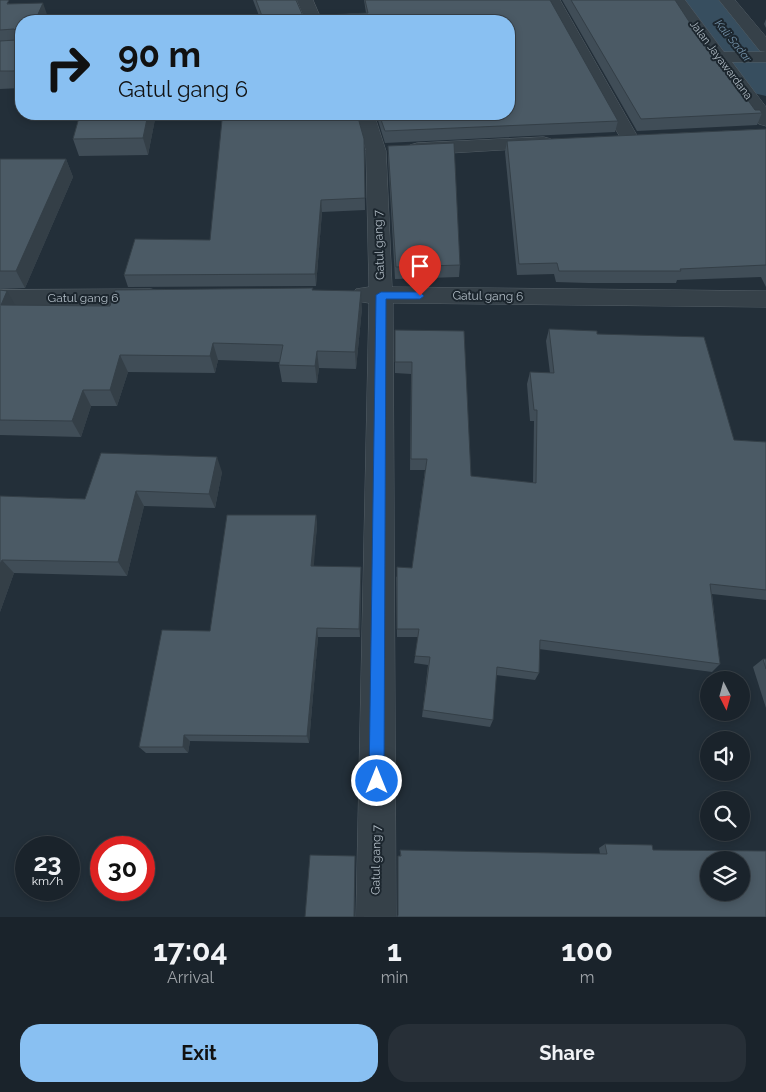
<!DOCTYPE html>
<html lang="en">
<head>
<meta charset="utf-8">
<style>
  body { margin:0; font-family:Raleway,sans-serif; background:#272f37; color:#f1f3f6; height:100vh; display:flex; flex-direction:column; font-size:19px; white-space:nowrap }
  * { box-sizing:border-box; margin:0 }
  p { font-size:16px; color:#9fa4a9 }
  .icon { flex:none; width:28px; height:28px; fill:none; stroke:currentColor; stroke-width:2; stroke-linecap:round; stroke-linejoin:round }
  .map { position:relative; height:917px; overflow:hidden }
  .sheet { display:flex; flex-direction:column; background:#1a232b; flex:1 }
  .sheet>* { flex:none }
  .hud { position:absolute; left:15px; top:15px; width:500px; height:105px; border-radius:20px; box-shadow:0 2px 8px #0003,0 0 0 1px #384047; background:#89c0f2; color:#111; overflow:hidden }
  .needle { width:32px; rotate:174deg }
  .fabs { position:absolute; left:700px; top:671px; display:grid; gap:10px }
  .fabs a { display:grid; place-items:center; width:50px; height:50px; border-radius:50%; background:#1a232b; box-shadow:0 2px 8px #0003,0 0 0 1px #384047; font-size:25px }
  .speed { position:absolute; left:15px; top:836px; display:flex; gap:10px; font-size:25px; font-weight:700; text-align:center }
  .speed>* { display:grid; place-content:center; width:65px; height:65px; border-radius:50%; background:#1a232b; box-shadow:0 2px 8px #0003,0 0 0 1px #384047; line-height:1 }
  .speed small { font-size:12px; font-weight:400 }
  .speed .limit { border:8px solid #d22; background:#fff; color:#111 }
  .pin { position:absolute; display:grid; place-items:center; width:42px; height:42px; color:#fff; margin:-51px -21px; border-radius:50% 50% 50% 0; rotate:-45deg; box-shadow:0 0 5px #0007 }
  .pin .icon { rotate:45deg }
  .me { position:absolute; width:55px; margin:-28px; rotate:0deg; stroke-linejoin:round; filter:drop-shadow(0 0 4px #0008) }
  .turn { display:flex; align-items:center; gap:18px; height:105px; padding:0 20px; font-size:22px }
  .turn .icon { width:65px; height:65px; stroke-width:2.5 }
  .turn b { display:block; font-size:35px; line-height:42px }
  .eta { display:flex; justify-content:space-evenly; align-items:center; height:85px; text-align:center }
  .eta b { font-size:30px; font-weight:700; line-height:35px }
  .primary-button { display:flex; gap:10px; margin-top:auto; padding:10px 20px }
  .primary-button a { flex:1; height:58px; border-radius:20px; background:#89c0f2; color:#111; font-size:20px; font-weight:700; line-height:58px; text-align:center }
  .primary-button a+a { background:#272f37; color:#f1f3f6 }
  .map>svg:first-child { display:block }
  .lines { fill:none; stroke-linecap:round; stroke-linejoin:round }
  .river { fill:#374e5f; fill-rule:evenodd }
  .minor-casing { stroke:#545f67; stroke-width:1 }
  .minor { fill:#364149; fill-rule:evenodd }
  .wall { fill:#404d57 }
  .shaded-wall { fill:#343f47 }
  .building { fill:#4b5a65; stroke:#343f47; fill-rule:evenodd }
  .route { fill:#1a73e8; stroke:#114b97 }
  .labels { text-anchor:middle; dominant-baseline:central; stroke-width:4; stroke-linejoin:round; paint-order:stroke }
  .far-water-label { font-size:11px; font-style:italic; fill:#7391a8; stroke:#1c262e }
  .far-street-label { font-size:11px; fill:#b1bcc5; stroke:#1c262e }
  .street-label { font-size:12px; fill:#b1bcc5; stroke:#1c262e }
</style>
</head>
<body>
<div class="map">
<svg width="766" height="917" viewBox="0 0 766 917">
  <rect width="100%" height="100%" fill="#232f39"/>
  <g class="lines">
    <path class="river" d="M678,0H721L766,55V96L749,92L743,86Z"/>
    <defs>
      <path id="minor" d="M297,0H313L322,21H306Z
        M544,0H560L639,139L637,143L630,145L623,143L621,139Z
        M669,0H685L724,52H766L760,51L719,0H735L766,37V62H732L766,107V126L759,124Z
        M356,114H374L386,151L392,287L766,291V307L393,303L396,917H356L369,303L356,301L352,295L356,289L369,287L366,151Z
        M544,137L551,139L554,143L551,147L417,155L410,153L407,149L410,145L417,143Z
        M151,289L159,291L163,297L159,303L151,305L0,306V290Z"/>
    </defs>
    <use href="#minor" class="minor-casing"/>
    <use href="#minor" class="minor"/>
  </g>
  <path class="wall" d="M0,0L49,20L21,21V88L0,89Z
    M253,0H296L303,16L366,13L364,0H550L618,121L615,132L385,143L376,114H509V21H261Z
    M562,0H675L690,23L755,110L762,113L757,125L637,131Z
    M766,19V28L764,24Z
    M156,114L148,155L79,156L73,139Z
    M278,114H357L364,139L365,210L322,212L316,286L128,287L124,275L210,240L279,119Z
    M766,129V287L761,277L677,280L676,283H588L556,282L554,274L517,275L505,152L507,141Z
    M388,146L460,265L459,277L395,279L388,158Z
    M0,159H66L73,177L25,288L0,289Z
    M0,290L15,305L110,306L313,290L362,308L356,369L319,368L317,383L282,382L279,365L280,362L218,360L215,373L128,372L117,406H91L81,437L0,435Z
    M549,329L597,334L734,440L766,442V600L712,594L720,664L712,672L539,649V673L535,680L496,675L493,720L490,727L422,717L428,665L414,663L418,637H397L396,577L412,568L425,470H410L411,374L395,373V330L471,476L533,483L534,421H530L527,384L530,372L550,373L546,341Z
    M222,472L215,508L144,506L127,576L14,573L0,612V496L85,499Z
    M316,515L317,526L313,566L361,576L360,637H318L309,743L190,741L188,753H146L139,747L210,631Z
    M763,659H766V708L753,667Z
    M605,844L653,850L398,916V856H400V850L600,854L599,848Z"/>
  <path class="shaded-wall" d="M43,3L49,20L48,21H35Z
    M21,54V88L14,71Z
    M148,114H156L148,155L143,138Z
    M66,159L73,177L25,288L16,271Z
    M321,200L322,212L316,286L315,274Z
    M7,291L17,308L1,305Z
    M361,291L362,308L356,369L355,352Z
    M213,343L218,360L215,373L210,356Z
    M317,351L319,368L317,383L315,366Z
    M120,355L128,372L117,406L110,390Z
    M83,390L91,406L81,437L72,421Z
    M217,457L222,472L215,508L209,494Z
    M136,491L144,506L127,576L118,562Z
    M316,515L317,526L313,576L311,566Z
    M2,560L14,573L0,612V564Z
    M361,567V576L360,637L359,629Z
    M317,628L318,637L309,743L307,736Z
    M184,735L190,741L188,753L183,747Z
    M355,856V917H354Z"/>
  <path class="building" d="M0,0H9L7,4L43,3L35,21H21V54L14,71H0V41L16,40V31L14,29L0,30Z
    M256,0H296L303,16L368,13L365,0H550L618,121L385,131L379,114H509V21H263L262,16Z
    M571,0H675L690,23H692L755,110H760L762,113L641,119Z
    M80,114H148L143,138L73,139Z
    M279,114H357L364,139L365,198L321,200L315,274L124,275L135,239L210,240L222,120L280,119Z
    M766,129V265L680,269L681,271H559L557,263L519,264L507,141Z
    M454,143L460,265L396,267L388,146Z
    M0,159H66L16,271H0Z
    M313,288L312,290L361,291L355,352L317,351L315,366L279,365L283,345L213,343L210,356L120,355L110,390H83L72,421L0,420V290L7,291L1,305L110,306L115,290Z
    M549,329L597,331V334L704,337L734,440L766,442V590L710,584L720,664L540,640L539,673L497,667L493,720L423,710L430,657L415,656L419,629H397V567L412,568L427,459H411L412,362H395V330L464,331L471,476L536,483L537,410H534L530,372L554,373Z
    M101,453L217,457L209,494L136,491L118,562L2,560L0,564V496L85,499Z
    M227,515H316L311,566L361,567L359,629L317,628L307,736L184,735L183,747H139L162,630L210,631Z
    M763,659H766V669Z
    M605,844L652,845L653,850L766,851V917H397L398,915V856H401L400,850L607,854ZM709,860H741V892H709Z
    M310,855L355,856L354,917H364H305Z"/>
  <path class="route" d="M381,292H420L424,296L420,299H386L384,781L382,786L377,788L371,786L369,781L376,295Z"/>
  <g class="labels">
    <g class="far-water-label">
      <text transform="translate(733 41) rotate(51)">Kali Sadar</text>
    </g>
    <g class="far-street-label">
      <text transform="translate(721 60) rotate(53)">Jalan Jayawardana</text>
    </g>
    <g class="street-label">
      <text transform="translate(379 245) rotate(-92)">Gatul gang 7</text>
      <text transform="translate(488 296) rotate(1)">Gatul gang 6</text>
      <text x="83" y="298">Gatul gang 6</text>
      <text transform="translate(376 860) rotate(-89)">Gatul gang 7</text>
    </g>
  </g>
</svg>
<div class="fabs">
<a><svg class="needle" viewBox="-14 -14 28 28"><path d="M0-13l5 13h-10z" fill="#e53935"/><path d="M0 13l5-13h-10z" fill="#9fa4a9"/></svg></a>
<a><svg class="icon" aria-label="sound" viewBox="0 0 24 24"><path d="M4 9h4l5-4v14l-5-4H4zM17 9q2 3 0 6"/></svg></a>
<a><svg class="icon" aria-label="search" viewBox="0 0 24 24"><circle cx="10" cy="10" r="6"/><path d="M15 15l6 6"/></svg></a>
<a><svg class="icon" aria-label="layers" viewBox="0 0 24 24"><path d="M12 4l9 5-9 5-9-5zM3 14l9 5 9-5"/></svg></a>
</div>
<div class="speed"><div>23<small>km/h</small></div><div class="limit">30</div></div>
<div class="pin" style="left:420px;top:296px;background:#d93025"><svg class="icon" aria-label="arrive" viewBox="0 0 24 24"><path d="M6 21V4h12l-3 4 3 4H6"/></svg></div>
<svg class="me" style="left:377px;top:781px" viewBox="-20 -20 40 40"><circle r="17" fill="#1a73e8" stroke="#fff" stroke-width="3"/><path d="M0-11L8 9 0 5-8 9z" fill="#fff"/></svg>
<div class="hud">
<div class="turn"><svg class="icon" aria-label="right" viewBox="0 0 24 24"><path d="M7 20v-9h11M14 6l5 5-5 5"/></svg><div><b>90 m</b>Gatul gang 6</div></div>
</div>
</div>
<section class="sheet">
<div class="eta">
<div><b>17:04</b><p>Arrival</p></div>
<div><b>1</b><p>min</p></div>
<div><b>100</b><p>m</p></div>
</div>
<div class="primary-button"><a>Exit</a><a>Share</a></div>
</section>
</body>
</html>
